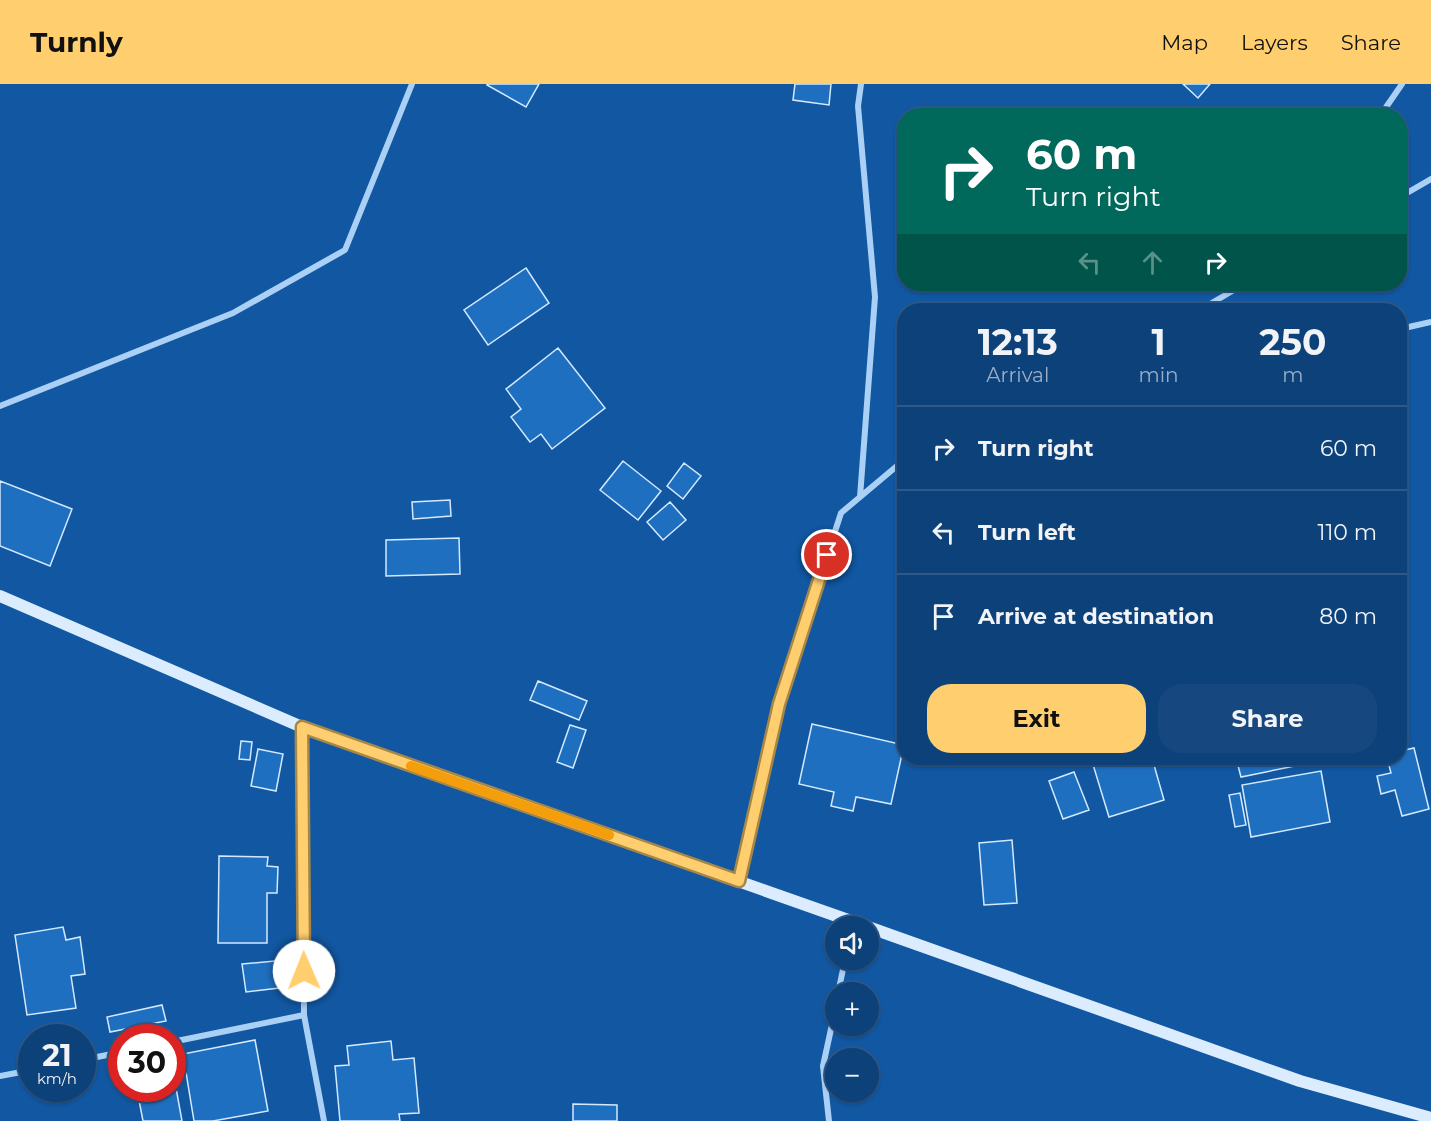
<!DOCTYPE html>
<html lang="en">
<head>
<meta charset="utf-8">
<style>
  body { margin:0; font-family:Montserrat,sans-serif; background:#16487f; color:#f1f3f6; height:100vh; display:flex; flex-direction:column; font-size:22px; white-space:nowrap }
  * { box-sizing:border-box; margin:0 }
  p { font-size:20px; color:#9aafc7 }
  .icon { flex:none; width:33px; height:33px; fill:none; stroke:currentColor; stroke-width:2; stroke-linecap:round; stroke-linejoin:round }
  .map { position:relative; flex:1; overflow:hidden }
  .drawer { position:absolute; left:897px; top:219px; width:510px; height:462px; display:flex; flex-direction:column; background:#0d417a; border-radius:24px; box-shadow:0 2px 4px #0004,0 0 0 2px #2d5a8b }
  .drawer>* { flex:none }
  .top-card { position:absolute; left:897px; top:24px; width:510px; height:183px; border-radius:24px; box-shadow:0 2px 4px #0004,0 0 0 2px #2d5a8b; background:#00695c; color:#fff; overflow:hidden }
  .fabs { position:absolute; left:825px; top:832px; display:grid; gap:12px }
  .fabs a { display:grid; place-items:center; width:54px; height:54px; border-radius:50%; background:#0d417a; box-shadow:0 2px 4px #0004,0 0 0 2px #2d5a8b; font-size:30px }
  .speed { position:absolute; left:18px; top:940px; display:flex; gap:12px; font-size:30px; font-weight:700; text-align:center }
  .speed>* { display:grid; place-content:center; width:78px; height:78px; border-radius:50%; background:#0d417a; box-shadow:0 2px 4px #0004,0 0 0 2px #2d5a8b; line-height:1 }
  .speed small { font-size:15px; font-weight:400 }
  .speed .limit { border:9px solid #d22; background:#fff; color:#111 }
  .pin { position:absolute; display:grid; place-items:center; width:51px; height:51px; color:#fff; margin:-26px; border:3px solid #fff; border-radius:50%; box-shadow:0 2px 6px #0007 }
  .me { position:absolute; width:66px; margin:-33px; rotate:359deg; stroke-linejoin:round; filter:drop-shadow(0 0 4px #0008) }
  .turn { display:flex; align-items:center; gap:21px; height:126px; padding:0 30px; font-size:27px }
  .turn .icon { width:78px; height:78px; stroke-width:2.5 }
  .turn b { display:block; font-size:42px; line-height:51px }
  .lanes { display:flex; align-items:center; height:57px; padding:0 30px; background:#0003; justify-content:center; gap:30px; direction:ltr }
  .lanes .off { opacity:.35 }
  .eta { display:flex; justify-content:space-evenly; align-items:center; height:102px; text-align:center }
  .eta b { font-size:36px; font-weight:700; line-height:42px }
  .action { display:flex; gap:12px; margin-top:auto; padding:12px 30px }
  .action a { flex:1; height:69px; border-radius:24px; background:#ffcf6f; color:#111; font-size:24px; font-weight:700; line-height:69px; text-align:center }
  .action a+a { background:#16487f; color:#f1f3f6 }
  ul { padding:0; list-style:none }
  li { display:flex; align-items:center; gap:18px; height:84px; padding:0 30px; border-top:2px solid #2d5a8b }
  li div { flex:1 }
  li b { display:block; font-size:22px }
  li em { font-style:normal }
  header { display:flex; align-items:center; gap:36px; box-sizing:border-box; height:84px; padding:0 30px; background:#ffcf6f; color:#111 }
  header strong { font-size:28px }
  nav { display:flex; gap:33px; margin-inline-start:auto; font-size:21px }
  .map>svg:first-child { display:block }
  .building { fill:#1f6fc1; stroke:#d4e9fe; stroke-width:1.5 }
  .lines { fill:none; stroke-linecap:round; stroke-linejoin:round }
  .minor { stroke:#abd0f5; stroke-width:6 }
  .secondary { stroke:#dbecfe; stroke-width:12 }
  .route-casing { stroke:#a68748; stroke-width:15 }
  .route { stroke:#ffcf6f; stroke-width:10 }
  .slow { stroke:#f59e0b; stroke-width:10 }
</style>
</head>
<body>
<header>
<strong>Turnly</strong>
<nav><a>Map</a><a>Layers</a><a>Share</a></nav>
</header>
<div class="map">
<svg width="1431" height="1037" viewBox="0 0 1431 1037">
  <rect width="100%" height="100%" fill="#1157a2"/>
  <path class="building" d="M487,0H539L526,23L487,1Z
    M795,0H831L829,21L793,16Z
    M1183,0H1210L1198,14Z
    M526,184L549,219L488,261L464,226Z
    M558,264L605,324L552,365L541,350L530,358L511,333L521,325L506,305Z
    M623,377L661,407L638,436L600,406Z
    M684,379L701,392L683,415L667,402Z
    M0,397L72,425L50,482L0,462Z
    M450,416L451,432L413,435L412,418Z
    M670,418L686,436L663,456L647,438Z
    M459,454L460,490L386,492V456Z
    M538,597L587,617L579,636L530,616Z
    M812,640L904,661L891,720L856,713L853,727L831,722L834,708L799,700Z
    M570,641L586,646L573,684L557,678Z
    M241,657L252,658L250,676L239,675Z
    M1414,664L1429,725L1402,732L1395,706L1381,710L1377,692L1391,689L1387,674H1400V667Z
    M258,665L283,670L276,707L251,702Z
    M1091,674H1152L1164,716L1109,733Z
    M1236,674H1293L1295,682L1241,693Z
    M1321,687L1330,738L1251,753L1242,701Z
    M1074,688L1089,726L1063,735L1049,697Z
    M1240,709L1246,741L1235,743L1229,711Z
    M1012,756L1017,819L984,821L979,759Z
    M219,772L268,773L267,782L278,783L277,809H267V859H218Z
    M63,843L66,856L80,853L85,890L71,892L76,924L27,931L15,851Z
    M285,876L288,903L246,908L242,880Z
    M162,921L166,937L110,948L107,933Z
    M255,956L268,1027L213,1037H194L183,970Z
    M391,957L393,976L414,974L419,1029L399,1030L400,1037H340L335,982L349,981L347,962Z
    M176,1004L182,1037H143L138,1011Z
    M573,1020L617,1021V1037H573Z"/>
  <g class="lines">
    <path class="minor" d="M1380,32L1402,0
      M1400,113L1431,95
      M1200,226L1244,200
      M1400,245L1431,238
      M0,322L233,229L345,166L412,0
      M860,413L875,213L858,22L861,0
      M739,797L779,620L841,429L904,376
      M838,909L845,876
      M304,931L324,1037
      M172,958L304,931L302,644
      M82,976L122,968
      M0,992L32,986
      M829,1037L823,982L836,922"/>
    <path class="secondary" d="M0,512L302,643L868,843
      M868,843L1300,997L1431,1034"/>
  </g>
  <g class="lines">
    <defs>
      <path id="route" d="M304,887L302,643L739,797L779,620L827,471"/>
    </defs>
    <use href="#route" class="route-casing"/>
    <use href="#route" class="route"/>
    <path class="slow" d="M411,682L609,751"/>
  </g>
</svg>
<div class="fabs">
<a><svg class="icon" aria-label="sound" viewBox="0 0 24 24"><path d="M4 9h4l5-4v14l-5-4H4zM17 9q2 3 0 6"/></svg></a>
<a>+</a>
<a>−</a>
</div>
<div class="speed"><div>21<small>km/h</small></div><div class="limit">30</div></div>
<div class="pin" style="left:827px;top:471px;background:#d93025"><svg class="icon" aria-label="arrive" viewBox="0 0 24 24"><path d="M6 21V4h12l-3 4 3 4H6"/></svg></div>
<svg class="me" style="left:304px;top:887px" viewBox="-20 -20 40 40"><circle r="19" fill="#fff"/><path d="M0-13L10 11 0 6-10 11z" fill="#ffcf6f"/></svg>
<div class="top-card">
<div class="turn"><svg class="icon" aria-label="right" viewBox="0 0 24 24"><path d="M7 20v-9h11M14 6l5 5-5 5"/></svg><div><b>60 m</b>Turn right</div></div>
<div class="lanes"><svg class="icon off" aria-label="left" viewBox="0 0 24 24"><path d="M17 20v-9H6M10 6l-5 5 5 5"/></svg><svg class="icon off" aria-label="ahead" viewBox="0 0 24 24"><path d="M12 20V5M6 11l6-6 6 6"/></svg><svg class="icon" aria-label="right" viewBox="0 0 24 24"><path d="M7 20v-9h11M14 6l5 5-5 5"/></svg></div>
</div>
<section class="drawer">
<div class="eta">
<div><b>12:13</b><p>Arrival</p></div>
<div><b>1</b><p>min</p></div>
<div><b>250</b><p>m</p></div>
</div>
<ul>
<li><svg class="icon" aria-label="right" viewBox="0 0 24 24"><path d="M7 20v-9h11M14 6l5 5-5 5"/></svg><div><b>Turn right</b></div><em>60 m</em></li>
<li><svg class="icon" aria-label="left" viewBox="0 0 24 24"><path d="M17 20v-9H6M10 6l-5 5 5 5"/></svg><div><b>Turn left</b></div><em>110 m</em></li>
<li><svg class="icon" aria-label="arrive" viewBox="0 0 24 24"><path d="M6 21V4h12l-3 4 3 4H6"/></svg><div><b>Arrive at destination</b></div><em>80 m</em></li>
</ul>
<div class="action"><a>Exit</a><a>Share</a></div>
</section>
</div>
</body>
</html>
